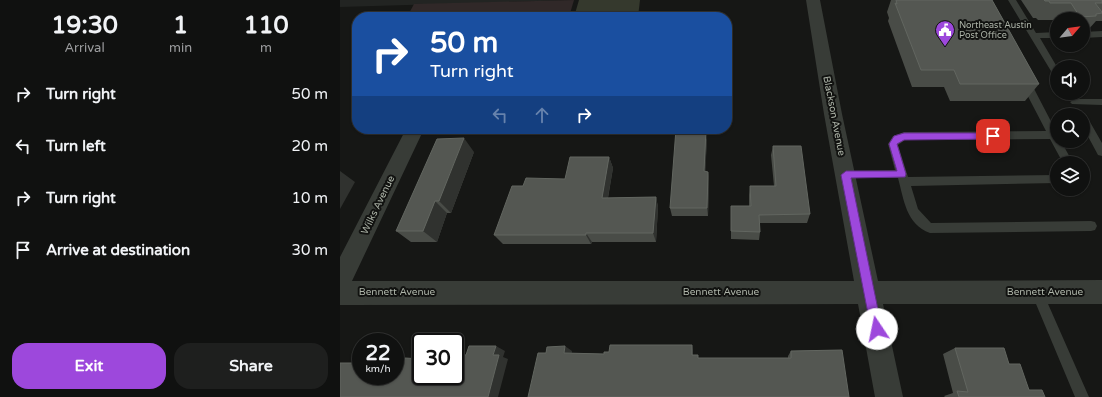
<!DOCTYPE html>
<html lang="en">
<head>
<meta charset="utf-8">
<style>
  body { margin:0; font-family:"Varela Round",sans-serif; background:#1e1f1e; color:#f1f3f6; height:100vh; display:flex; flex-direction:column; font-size:15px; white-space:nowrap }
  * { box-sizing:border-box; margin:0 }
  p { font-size:13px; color:#9c9d9f }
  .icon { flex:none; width:22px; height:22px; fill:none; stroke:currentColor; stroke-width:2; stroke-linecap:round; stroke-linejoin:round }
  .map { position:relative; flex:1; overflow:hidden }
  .sheet { display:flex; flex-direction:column; background:#101110; width:340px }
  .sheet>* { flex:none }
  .banner { position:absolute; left:12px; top:12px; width:380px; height:122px; border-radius:16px; box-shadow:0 1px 3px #0004,0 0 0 1px #303130; background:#1a4fa0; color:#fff; overflow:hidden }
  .needle { width:26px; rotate:61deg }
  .controls { position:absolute; left:710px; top:12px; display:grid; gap:8px }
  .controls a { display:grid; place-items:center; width:40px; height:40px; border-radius:50%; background:#101110; box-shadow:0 1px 3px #0004,0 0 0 1px #303130; font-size:20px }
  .speed { position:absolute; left:12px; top:333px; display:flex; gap:8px; font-size:20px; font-weight:700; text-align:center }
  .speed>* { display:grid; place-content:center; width:52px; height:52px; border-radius:50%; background:#101110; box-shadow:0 1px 3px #0004,0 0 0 1px #303130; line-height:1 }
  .speed small { font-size:10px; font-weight:400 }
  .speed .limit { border:2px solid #111; border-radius:6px; background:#fff; color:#111 }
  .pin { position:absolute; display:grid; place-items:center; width:34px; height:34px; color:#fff; margin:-17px; border-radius:8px; box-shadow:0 2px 6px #0006 }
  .me { position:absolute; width:44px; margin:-22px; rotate:349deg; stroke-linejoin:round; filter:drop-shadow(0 0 3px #0008) }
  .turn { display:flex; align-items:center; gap:14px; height:84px; padding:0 12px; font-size:18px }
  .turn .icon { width:52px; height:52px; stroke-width:2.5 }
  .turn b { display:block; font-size:28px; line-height:34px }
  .lanes { display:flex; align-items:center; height:38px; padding:0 12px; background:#0003; justify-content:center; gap:20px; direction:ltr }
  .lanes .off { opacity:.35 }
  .eta { display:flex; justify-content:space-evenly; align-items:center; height:68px; text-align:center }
  .eta b { font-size:24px; font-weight:700; line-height:28px }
  .button { display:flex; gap:8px; margin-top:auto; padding:8px 12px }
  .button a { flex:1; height:46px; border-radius:16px; background:#9d48dc; color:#fff; font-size:16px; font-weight:700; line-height:46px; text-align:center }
  .button a+a { background:#1e1f1e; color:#f1f3f6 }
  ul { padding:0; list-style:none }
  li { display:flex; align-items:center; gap:12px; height:52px; padding:0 12px }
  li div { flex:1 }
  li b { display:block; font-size:15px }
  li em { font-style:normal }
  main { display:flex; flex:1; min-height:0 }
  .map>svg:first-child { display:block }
  .built { fill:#222422 }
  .green { fill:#302828 }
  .water { fill:#35392d }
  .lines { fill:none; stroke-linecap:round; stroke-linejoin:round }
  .path { stroke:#3f423d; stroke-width:2; stroke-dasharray:1.5 2.5; stroke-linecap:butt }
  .lane { fill:#383c37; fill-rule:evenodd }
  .street { fill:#383c37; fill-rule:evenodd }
  .wall { fill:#494c47 }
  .shaded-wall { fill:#30322f }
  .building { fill:#545752; stroke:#626660 }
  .route { fill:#9d48dc; stroke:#662f8f }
  .labels { text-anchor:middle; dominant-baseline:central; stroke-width:4; stroke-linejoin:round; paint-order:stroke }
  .far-poi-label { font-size:9px; fill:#aeb5a9; stroke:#111210; text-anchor:start }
  .street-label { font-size:10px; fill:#aeb5a9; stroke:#111210 }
</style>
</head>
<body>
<main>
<section class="sheet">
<div class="eta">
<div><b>19:30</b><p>Arrival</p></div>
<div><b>1</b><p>min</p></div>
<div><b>110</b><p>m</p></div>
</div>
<ul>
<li><svg class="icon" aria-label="right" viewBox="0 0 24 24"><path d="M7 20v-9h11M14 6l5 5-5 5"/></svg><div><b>Turn right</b></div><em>50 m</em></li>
<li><svg class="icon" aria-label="left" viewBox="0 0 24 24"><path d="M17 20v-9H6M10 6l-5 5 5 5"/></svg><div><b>Turn left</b></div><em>20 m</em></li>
<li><svg class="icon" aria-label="right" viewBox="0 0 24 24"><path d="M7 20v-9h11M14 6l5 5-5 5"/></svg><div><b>Turn right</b></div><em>10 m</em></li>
<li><svg class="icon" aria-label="arrive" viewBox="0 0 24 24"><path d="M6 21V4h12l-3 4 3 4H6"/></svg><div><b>Arrive at destination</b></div><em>30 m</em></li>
</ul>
<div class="button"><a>Exit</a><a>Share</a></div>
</section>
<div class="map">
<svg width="762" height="397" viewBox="0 0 762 397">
  <rect width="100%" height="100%" fill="#161715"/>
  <path class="built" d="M0,0H234L0,7Z"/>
  <path class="green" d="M234,0L229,17H67L74,4Z"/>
  <path class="water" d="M239,0H300L298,17H234Z"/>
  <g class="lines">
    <path class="path" d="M80,17L88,14L204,12L221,17"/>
    <path class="lane" d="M668,0H676L696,33L717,32V38H700L717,67V77L714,76Z
      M762,31V37L743,38V32Z
      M685,78L690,81L717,133V141H721L733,163H723L710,139L565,140L558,145L568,177L717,175V183L571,186L578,209L591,223L751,221L755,222L757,226L755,230L751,231L590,233C566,224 564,200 558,178H502L501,175L502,172L506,171L555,170L548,144L553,136L564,132L706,131L680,81Z
      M735,99H762V105L732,104L730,102Z
      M743,114L746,115L762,143V156L758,155L743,127V115H741Z
      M697,286L701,288L749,397H735L691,292L693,288Z"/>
    <path class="street" d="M466,0H480L502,114L538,281L762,280V304H543L563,397H535L518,304L0,305V257L66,129H84L12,281H514L484,114Z"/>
  </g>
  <path class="wall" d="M551,0H652L699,84L685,101H610L604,87H572L548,21L549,18L547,12Z
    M681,0H762V21H756L748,30L744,31L743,32V19H717V20H698L696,18H693Z
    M367,138L365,172H368L369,181L368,216H332L330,208Z
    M433,146L470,214L467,223H420V232L419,240L391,239V206H409V195L410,186H434L431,155Z
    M134,152L111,213H107L97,242H71L56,231Z
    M269,157L273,168L268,198L316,197L318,207L316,242H252L251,244H163L154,235L183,186L225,179Z
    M615,348L669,364L689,390L705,397H605L604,396L613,393L603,354Z
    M353,350V355L358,358H448V356L451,351L502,350L188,397L232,351L231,353L264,354Z"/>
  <path class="shaded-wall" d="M367,129V138L365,181L364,171Z
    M124,138L134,152L111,213L99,201Z
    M269,157L273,168L266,208L262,198Z
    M0,171L15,182L0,209Z
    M368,172L369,181L368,216L367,208Z
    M316,197L318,207L316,242L313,233Z
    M95,201L107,213L97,242L83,231Z
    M246,233L252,242L251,244L246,235Z
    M352,345L353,350V360L352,355Z
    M156,346L165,351L163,357L168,359L158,397H148L153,355Z
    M225,346L232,351L231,358L224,353Z"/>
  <path class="building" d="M556,0H652L699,84H620L614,70H581L555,3L557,4Z
    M704,0H762V3H755L762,12V13L756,14V16L740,17L731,3H710L709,1H705Z
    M336,129H366L364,171L368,172L367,208H330Z
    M124,138L99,201H95L83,231H56L97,139Z
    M433,146H461L470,214L419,215L420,232L391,231V206H411L410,186H436Z
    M230,157H269L262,198L316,197L313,233H246V235H154L172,186H183L186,178L225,179Z
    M270,345H352V355H358V358H451V351L502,350L509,397H188L198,353H206L207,347L225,346L224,353L264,354V352H269Z
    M129,346H156L153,355H159L148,397H0V363H21V376H55V362H64L65,358L81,359V376H115V359H120L121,355H126Z
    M615,348H664L669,364H680L689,390H702L705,397H619L617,391L628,392Z"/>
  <path class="route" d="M564,133H653L657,136L653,139L564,140L557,144L566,174L565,177L511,178L542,329L541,333L537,335L533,333L531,329L501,175L506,171H557L549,144L554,136Z"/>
  <defs>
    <symbol id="civic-pin" viewBox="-11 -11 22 30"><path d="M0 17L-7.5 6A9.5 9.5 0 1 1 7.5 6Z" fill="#9d48dc" stroke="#111210"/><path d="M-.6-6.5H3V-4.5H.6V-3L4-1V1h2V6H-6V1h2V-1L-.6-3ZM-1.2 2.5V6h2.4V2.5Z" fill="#fff"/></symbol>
  </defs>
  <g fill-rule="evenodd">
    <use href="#civic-pin" x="594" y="19" width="22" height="30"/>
  </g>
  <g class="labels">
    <g class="far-poi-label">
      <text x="619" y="25">Northeast Austin<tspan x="619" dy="10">Post Office</tspan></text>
    </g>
    <g class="street-label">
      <text transform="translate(494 116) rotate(79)">Blackson Avenue</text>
      <text transform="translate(38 205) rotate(-64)">Wilks Avenue</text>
      <text x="57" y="292">Bennett Avenue</text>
      <text x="381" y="292">Bennett Avenue</text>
      <text x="705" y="292">Bennett Avenue</text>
    </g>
  </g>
</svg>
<div class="controls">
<a><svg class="needle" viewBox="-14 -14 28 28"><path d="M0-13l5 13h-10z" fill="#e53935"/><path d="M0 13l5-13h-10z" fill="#9c9d9f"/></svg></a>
<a><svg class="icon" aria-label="sound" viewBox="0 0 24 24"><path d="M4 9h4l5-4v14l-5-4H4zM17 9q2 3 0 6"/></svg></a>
<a><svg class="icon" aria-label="search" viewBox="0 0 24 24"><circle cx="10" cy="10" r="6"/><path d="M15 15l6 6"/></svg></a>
<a><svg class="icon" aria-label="layers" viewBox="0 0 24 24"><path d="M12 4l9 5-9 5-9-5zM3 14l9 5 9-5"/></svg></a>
</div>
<div class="speed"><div>22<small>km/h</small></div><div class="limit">30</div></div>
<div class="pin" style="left:653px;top:136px;background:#d93025"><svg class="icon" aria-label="arrive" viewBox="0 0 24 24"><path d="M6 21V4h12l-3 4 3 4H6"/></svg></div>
<svg class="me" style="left:537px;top:329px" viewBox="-20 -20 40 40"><circle r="19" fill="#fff"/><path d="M0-13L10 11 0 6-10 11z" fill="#9d48dc"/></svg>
<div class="banner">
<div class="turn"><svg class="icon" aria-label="right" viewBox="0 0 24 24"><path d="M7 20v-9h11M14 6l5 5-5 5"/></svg><div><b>50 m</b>Turn right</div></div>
<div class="lanes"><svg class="icon off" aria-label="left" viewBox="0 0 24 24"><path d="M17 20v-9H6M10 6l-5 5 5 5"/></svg><svg class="icon off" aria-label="ahead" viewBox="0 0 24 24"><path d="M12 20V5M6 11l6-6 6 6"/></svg><svg class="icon" aria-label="right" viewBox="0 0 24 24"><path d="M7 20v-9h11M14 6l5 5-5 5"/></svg></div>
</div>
</div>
</main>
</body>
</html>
